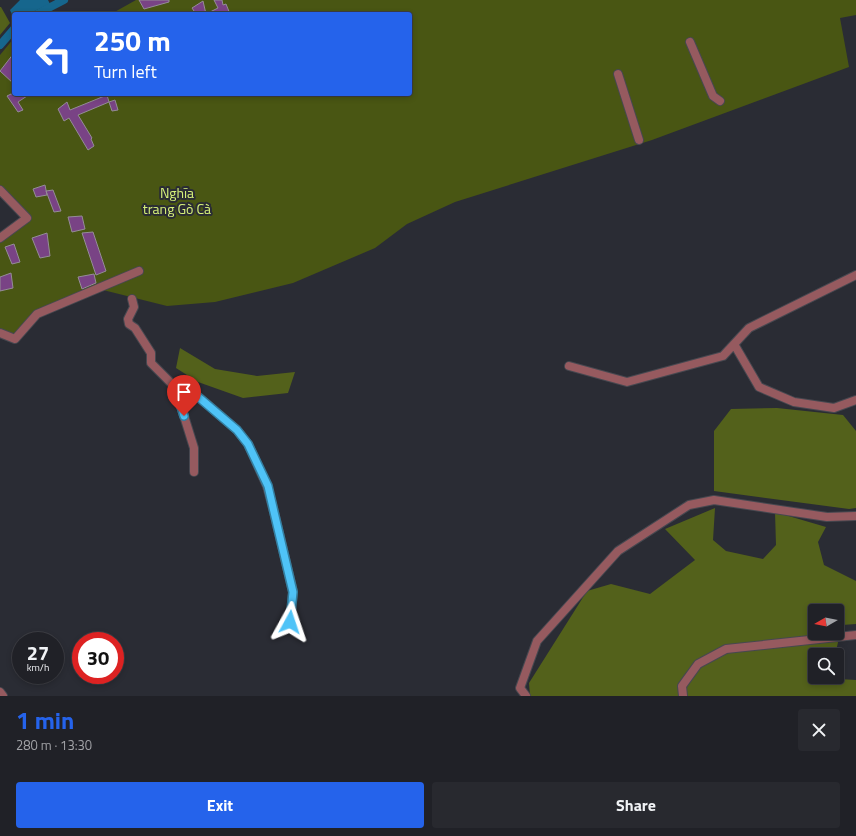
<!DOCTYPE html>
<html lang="en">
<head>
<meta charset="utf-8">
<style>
  body { margin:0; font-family:"Titillium Web",sans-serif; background:#28292f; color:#f1f3f6; height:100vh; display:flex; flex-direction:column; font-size:15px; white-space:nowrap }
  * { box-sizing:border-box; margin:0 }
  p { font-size:13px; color:#a2a3a7 }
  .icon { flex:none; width:22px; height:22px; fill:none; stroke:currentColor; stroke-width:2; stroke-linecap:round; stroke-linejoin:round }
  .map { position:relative; height:696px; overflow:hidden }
  .sheet { display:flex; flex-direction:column; background:#202127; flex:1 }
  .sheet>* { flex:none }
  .hud { position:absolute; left:12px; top:12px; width:400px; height:84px; border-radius:4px; box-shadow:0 2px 6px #0003,0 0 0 1px #3d3e44; background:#2563eb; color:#fff; overflow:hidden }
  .needle { width:26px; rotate:261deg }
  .buttons { position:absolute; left:808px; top:604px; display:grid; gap:8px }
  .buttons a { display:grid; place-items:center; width:36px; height:36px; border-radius:4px; background:#202127; box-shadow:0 2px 6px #0003,0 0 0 1px #3d3e44; font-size:20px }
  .speed { position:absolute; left:12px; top:632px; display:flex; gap:8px; font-size:20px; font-weight:700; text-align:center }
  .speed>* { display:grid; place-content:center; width:52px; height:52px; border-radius:50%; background:#202127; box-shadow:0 2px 6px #0003,0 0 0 1px #3d3e44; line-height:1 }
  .speed small { font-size:10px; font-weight:400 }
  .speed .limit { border:6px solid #d22; background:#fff; color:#111 }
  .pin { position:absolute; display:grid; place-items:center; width:34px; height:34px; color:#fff; margin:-41px -17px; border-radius:50% 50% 50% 0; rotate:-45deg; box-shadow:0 0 4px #0007 }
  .pin .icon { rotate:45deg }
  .me { position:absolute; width:44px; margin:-22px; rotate:5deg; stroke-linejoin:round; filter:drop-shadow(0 0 3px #0008) }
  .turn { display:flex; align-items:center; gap:14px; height:84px; padding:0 16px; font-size:18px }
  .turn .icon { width:52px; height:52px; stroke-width:2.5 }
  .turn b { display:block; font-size:28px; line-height:34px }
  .round { display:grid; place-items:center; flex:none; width:42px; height:42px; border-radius:4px; background:#28292f }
  .headline { display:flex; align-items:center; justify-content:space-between; height:68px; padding:0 16px }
  h1 { font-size:24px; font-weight:700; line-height:30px; color:#2563eb }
  .cta { display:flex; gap:8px; margin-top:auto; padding:8px 16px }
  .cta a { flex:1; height:46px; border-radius:4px; background:#2563eb; color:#fff; font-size:16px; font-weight:700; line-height:46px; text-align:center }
  .cta a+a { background:#28292f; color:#f1f3f6 }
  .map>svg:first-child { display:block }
  .green { fill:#495613 }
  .forest { fill:#53611b; fill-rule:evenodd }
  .water { fill:#16668d }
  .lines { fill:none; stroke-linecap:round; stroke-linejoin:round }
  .canal { stroke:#16668d; stroke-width:8 }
  .building { fill:#794385; stroke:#948d96 }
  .minor-casing { stroke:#474850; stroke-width:10 }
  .minor { stroke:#965a5f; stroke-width:8 }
  .route-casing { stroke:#337fa1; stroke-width:10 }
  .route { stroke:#4fc3f7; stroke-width:7 }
  .labels { text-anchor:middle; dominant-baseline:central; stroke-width:4; stroke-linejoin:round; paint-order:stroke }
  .park-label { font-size:14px; fill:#d7f27a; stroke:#2a2c34 }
</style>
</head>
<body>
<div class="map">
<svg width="856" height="696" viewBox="0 0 856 696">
  <rect width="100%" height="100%" fill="#2a2c34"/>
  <path class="green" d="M136,0H856V15L840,18L849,67L652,140L455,202L407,224L375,248L293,283L215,302L167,306L99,289L30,320L19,339L0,337V233L24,217L0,193V55L14,38V94H410V14H111Z"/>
  <path class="forest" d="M0,7H1L10,23L0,35Z
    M180,348L215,369L257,376L295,372L288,393L243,398L198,382L176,368Z
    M777,408L843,415L856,431V508L849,509L714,491V431L731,409Z
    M715,508L713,540L726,551L763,559L776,545L775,512L826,527L818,542L824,565L856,581V624L842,625L836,651V655H815V677H837V662L839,679L856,680V696H530L529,683L587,591L611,584L650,594L695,560L665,529ZM815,611H837V633H815Z"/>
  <path class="water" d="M20,0H48L50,4L28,14H14V19L10,10Z"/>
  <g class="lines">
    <path class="canal" d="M37,14L64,0
      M0,45L14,29"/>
  </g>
  <path class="building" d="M139,0H169V2L144,9Z
    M214,0H222L223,5L226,4L230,14H206L218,8Z
    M203,1L206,14H196L192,8Z
    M14,53V84L0,71Z
    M11,94H30L18,102L23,110L18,112L7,96Z
    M107,95L109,102L78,115L92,138L91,139L94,146L88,150L69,118L64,121L58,109L67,102L70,110Z
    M115,100L118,110L112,111L109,102Z
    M45,185L47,195L36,197L33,189Z
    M53,190L61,211L54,212L46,191Z
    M82,216L85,229L72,232L68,217Z
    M93,232L106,271L96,275L82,233Z
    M47,233L50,256L40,258L32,238Z
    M14,244L20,262L12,264L5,247Z
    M11,273L13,288L0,291V277Z
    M94,274L96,283L82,289L78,277Z"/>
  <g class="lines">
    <defs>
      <path id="minor" d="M690,42L713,96L720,101
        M618,74L639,140
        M0,190L27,218L0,238
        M132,299L134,307L128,319L129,324L135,328L151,353V363L175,387L189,389L207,404L237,430L248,444L267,486L274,512L293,592L290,622
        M0,333L15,339L37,314L139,271
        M734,344L759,387L794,402L834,408L856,400
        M569,366L627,382L723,356L749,328L856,275
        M175,387L194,448V472
        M0,692L3,696
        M526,696L520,688L537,641L618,551L689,505L714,500L827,517L856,516
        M683,696L682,686L698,664L726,649L856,635"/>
    </defs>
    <use href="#minor" class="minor-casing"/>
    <use href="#minor" class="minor"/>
  </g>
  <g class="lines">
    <defs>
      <path id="route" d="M184,416L175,387L189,389L237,430L248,444L268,486L274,512L293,592L290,622"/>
    </defs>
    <use href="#route" class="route-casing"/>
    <use href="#route" class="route"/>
  </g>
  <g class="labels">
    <g class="park-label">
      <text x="177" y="192">Nghĩa<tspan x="177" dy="16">trang Gò Cà</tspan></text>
    </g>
  </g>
</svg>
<div class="buttons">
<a><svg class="needle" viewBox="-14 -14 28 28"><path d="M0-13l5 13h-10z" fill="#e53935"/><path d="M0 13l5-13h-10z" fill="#a2a3a7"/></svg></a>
<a><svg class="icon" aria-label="search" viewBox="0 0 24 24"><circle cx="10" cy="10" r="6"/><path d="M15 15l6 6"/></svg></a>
</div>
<div class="speed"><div>27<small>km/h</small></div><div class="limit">30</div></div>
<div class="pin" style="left:184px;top:416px;background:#d93025"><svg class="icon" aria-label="arrive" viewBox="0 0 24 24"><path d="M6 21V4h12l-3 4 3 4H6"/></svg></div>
<svg class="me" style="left:290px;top:622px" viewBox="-20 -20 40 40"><path d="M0-17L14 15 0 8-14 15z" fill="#4fc3f7" stroke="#fff" stroke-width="4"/></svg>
<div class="hud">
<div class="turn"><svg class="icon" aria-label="left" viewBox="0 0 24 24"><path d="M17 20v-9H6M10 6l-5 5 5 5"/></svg><div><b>250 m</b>Turn left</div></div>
</div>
</div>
<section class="sheet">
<div class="headline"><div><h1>1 min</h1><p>280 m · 13:30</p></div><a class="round"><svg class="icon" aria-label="close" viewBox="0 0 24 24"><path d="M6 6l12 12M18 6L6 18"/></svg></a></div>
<div class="cta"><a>Exit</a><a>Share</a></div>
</section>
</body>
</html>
